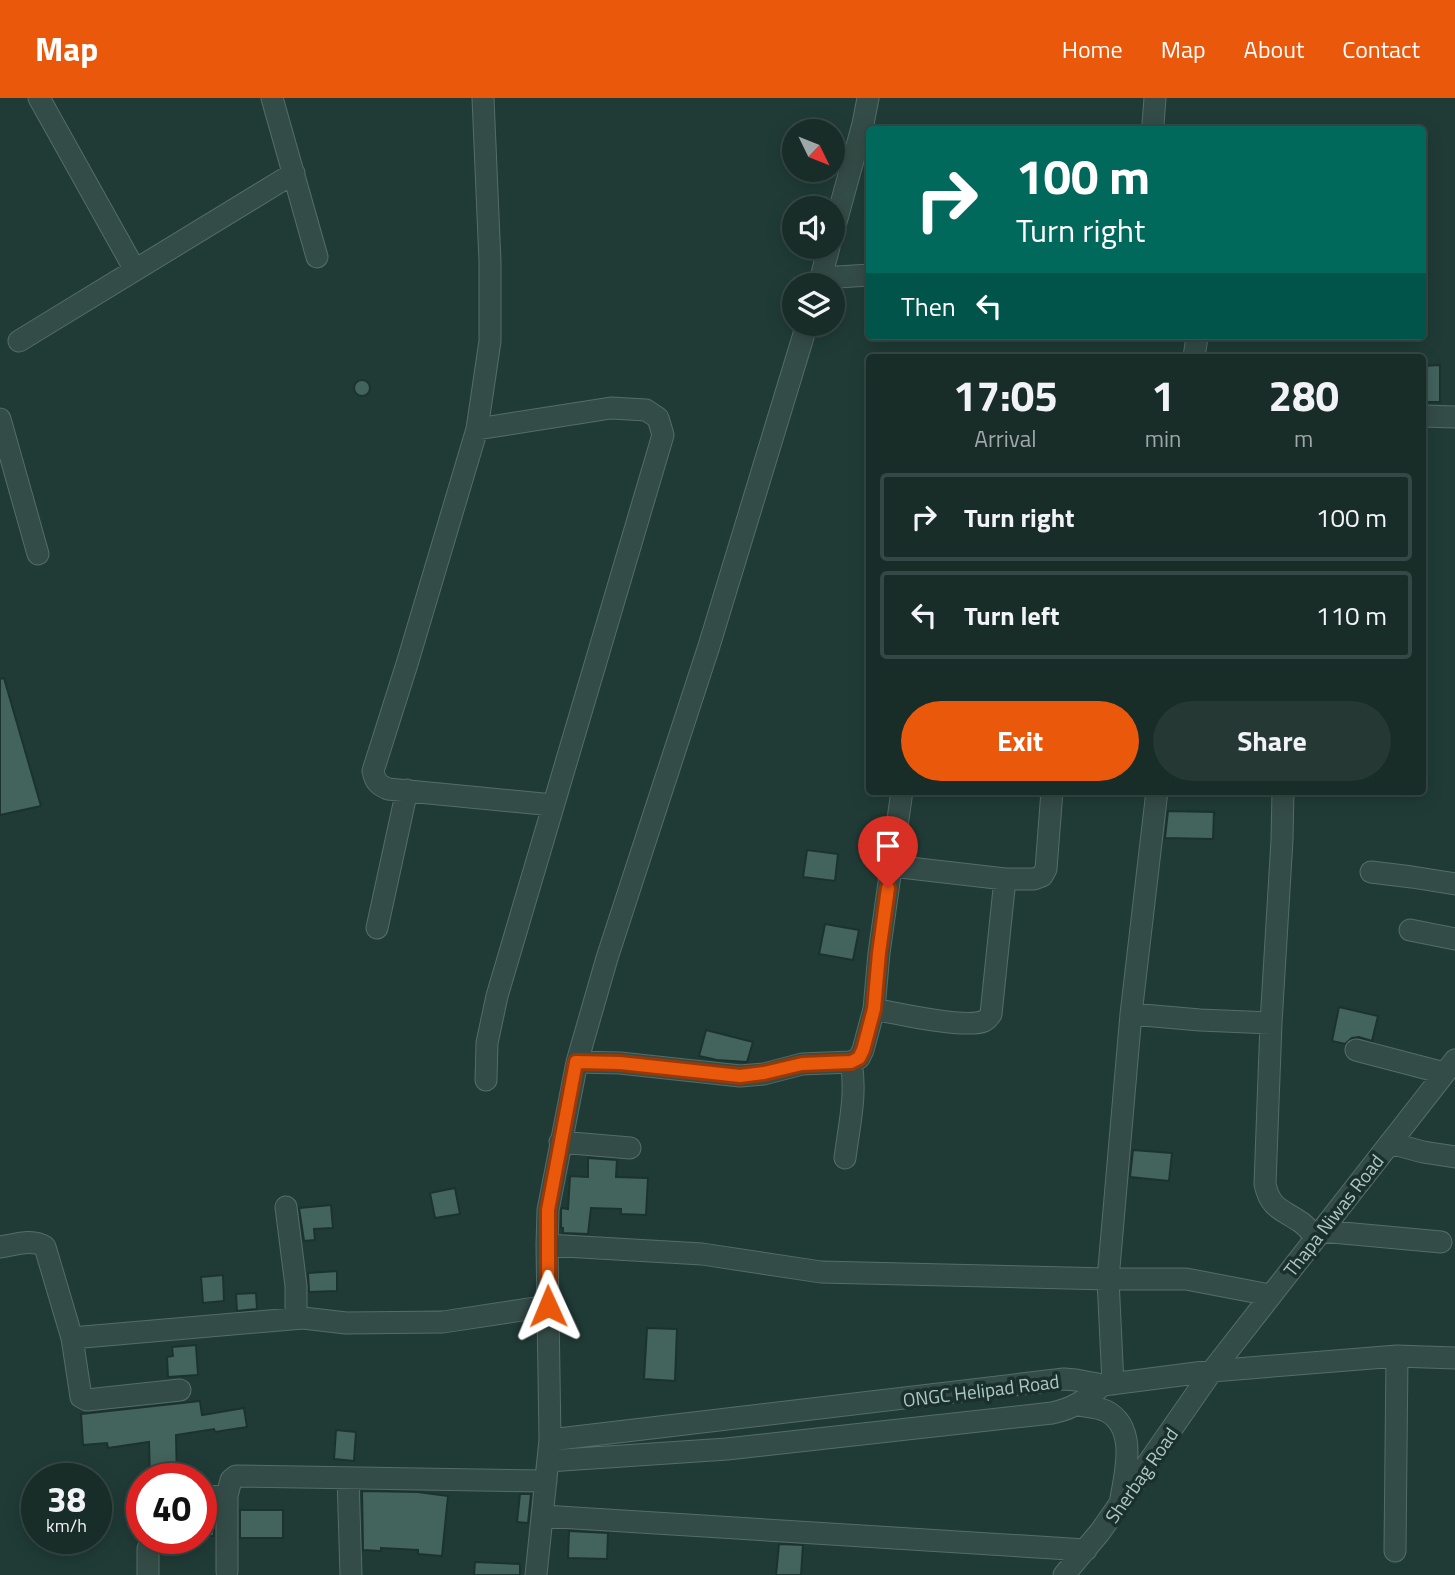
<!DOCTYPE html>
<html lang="en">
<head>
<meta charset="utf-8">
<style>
  body { margin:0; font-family:"Titillium Web",sans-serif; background:#253834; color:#f1f3f6; height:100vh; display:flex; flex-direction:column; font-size:26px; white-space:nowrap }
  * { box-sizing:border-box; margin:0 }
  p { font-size:23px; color:#9fa7a8 }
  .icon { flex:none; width:38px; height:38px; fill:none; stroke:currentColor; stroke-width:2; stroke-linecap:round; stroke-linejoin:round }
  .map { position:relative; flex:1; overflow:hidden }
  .drawer { position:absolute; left:866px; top:256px; width:560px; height:441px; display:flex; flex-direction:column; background:#182c28; border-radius:7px; box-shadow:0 4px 18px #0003,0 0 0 2px #364845 }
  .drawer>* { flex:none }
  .banner { position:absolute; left:866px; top:28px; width:560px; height:214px; border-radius:7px; box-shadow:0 4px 18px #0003,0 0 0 2px #364845; background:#00695c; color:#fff; overflow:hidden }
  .needle { width:46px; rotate:133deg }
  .tools { position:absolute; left:782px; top:21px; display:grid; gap:14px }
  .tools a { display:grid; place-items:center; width:63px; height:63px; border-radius:50%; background:#182c28; box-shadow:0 4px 18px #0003,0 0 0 2px #364845; font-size:35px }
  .speed { position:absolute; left:21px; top:1365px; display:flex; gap:14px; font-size:35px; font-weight:700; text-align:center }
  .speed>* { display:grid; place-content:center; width:91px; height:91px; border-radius:50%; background:#182c28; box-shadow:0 4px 18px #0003,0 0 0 2px #364845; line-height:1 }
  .speed small { font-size:18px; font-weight:400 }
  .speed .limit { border:10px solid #d22; background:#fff; color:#111 }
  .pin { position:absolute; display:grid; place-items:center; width:60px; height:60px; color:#fff; margin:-72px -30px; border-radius:50% 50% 50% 0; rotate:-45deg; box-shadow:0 0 7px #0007 }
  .pin .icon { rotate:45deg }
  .me { position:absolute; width:77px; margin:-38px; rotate:359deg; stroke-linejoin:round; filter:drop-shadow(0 0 5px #0008) }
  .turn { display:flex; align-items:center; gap:24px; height:147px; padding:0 35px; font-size:32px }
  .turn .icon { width:91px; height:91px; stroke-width:2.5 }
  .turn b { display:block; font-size:49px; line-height:60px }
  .then { display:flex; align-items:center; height:66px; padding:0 35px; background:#0003; gap:14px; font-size:26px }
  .eta { display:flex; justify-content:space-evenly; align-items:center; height:119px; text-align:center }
  .eta b { font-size:42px; font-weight:700; line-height:49px }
  .primary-button { display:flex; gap:14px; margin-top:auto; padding:14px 35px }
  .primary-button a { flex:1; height:80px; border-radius:42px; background:#ea580c; color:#fff; font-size:28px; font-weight:700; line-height:80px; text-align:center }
  .primary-button a+a { background:#253834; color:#f1f3f6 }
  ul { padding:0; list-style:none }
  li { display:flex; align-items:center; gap:21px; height:88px; margin:0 14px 10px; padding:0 21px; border:4px solid #364845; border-radius:7px }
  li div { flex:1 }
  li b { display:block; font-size:26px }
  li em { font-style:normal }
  header { display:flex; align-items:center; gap:42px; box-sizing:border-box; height:98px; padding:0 35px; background:#ea580c; color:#fff }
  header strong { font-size:33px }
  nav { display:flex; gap:38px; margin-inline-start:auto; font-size:24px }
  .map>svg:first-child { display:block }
  .building { fill:#43635d; stroke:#1c322e; stroke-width:2 }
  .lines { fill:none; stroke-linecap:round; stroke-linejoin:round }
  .minor-casing { stroke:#556c68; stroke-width:23 }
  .minor { stroke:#344c47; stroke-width:21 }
  .route-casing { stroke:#983908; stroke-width:18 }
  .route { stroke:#ea580c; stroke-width:12 }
  .labels { text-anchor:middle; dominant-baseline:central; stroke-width:7; stroke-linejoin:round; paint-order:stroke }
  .street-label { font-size:19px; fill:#afc8c3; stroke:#1a302c }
</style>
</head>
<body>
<header>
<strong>Map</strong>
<nav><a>Home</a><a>Map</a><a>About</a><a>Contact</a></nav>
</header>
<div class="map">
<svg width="1455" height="1477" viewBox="0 0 1455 1477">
  <rect width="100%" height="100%" fill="#203b36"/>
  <path class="building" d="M1440,267V304H1423V268Z
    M354 290a8 8 0 1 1 16 0a8 8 0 1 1-16 0Z
    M4,580L41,708L0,717V581Z
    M1168,713L1214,714L1213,741L1165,740Z
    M807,752L838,756L835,783L803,779Z
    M825,826L859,832L853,862L819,856Z
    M1339,909L1378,918L1372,943L1359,939L1352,940L1345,946L1332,943Z
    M706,932L753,944L747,964L717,962L699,958Z
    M1133,1052L1172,1055L1169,1083L1130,1079Z
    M588,1060L617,1062L616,1079L648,1080L646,1117L621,1116V1111L591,1110L588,1136L563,1135V1130H561V1112L562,1110L568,1111L570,1078L588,1079Z
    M455,1090L460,1116L435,1120L430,1095Z
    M331,1107L333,1130L314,1131L315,1142L304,1143L299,1110Z
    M337,1173V1193L309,1194L308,1175Z
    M223,1177L224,1203L203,1205L201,1179Z
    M256,1195L257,1211L237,1213L236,1196Z
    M647,1230L677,1231L675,1283L644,1281Z
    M196,1247L198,1277L168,1279L167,1259L173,1258L172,1249Z
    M200,1303L202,1317L244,1310L247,1329L215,1334L214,1331L176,1337L177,1381H150L149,1344L108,1350L107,1345L83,1347L81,1316Z
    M336,1332L356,1334L354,1363L334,1361Z
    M362,1393L418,1394L448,1398L442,1458L418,1456V1452L381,1450V1453L363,1452Z
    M520,1396H531L528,1425L517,1424Z
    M201,1412H214V1438H201Z
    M240,1412H283V1440H240Z
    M569,1433L608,1435L607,1461L568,1460Z
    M779,1446L803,1447L801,1477H776Z
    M475,1464L520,1466V1477H474Z"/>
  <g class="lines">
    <defs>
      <path id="minor" d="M39,0L135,172
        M272,0L317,159
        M483,0L490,164V243L477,331L407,566L373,673C375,684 379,687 388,691L553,707
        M1153,26L1155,0
        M833,135L863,26L868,0
        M821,180L870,177
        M819,187L829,149
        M19,243L294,75
        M1194,259L1197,239
        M1423,318L1455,319
        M0,321L38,456
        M477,331L611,310L646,312L658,320L663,337L497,898L487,945L486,982
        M1283,693L1282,742L1271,925L1265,1086C1270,1110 1281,1111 1299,1123C1306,1127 1310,1133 1315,1139
        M892,768L1005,781H1034L1042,778L1046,771L1052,693
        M1371,774L1412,779L1455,786
        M377,830L407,692
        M1410,832L1455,841
        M874,911C894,915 967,931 984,923C988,921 988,920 991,916L1005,781
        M1131,916L1200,922L1271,925
        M1356,952L1444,975
        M577,964L620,965L740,978L764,976L802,966L851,964L859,960L863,952L874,911L879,855L902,693
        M560,1044L630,1050
        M1390,1045L1423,1054L1455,1059
        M845,1060C849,1028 857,996 851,964
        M286,1109L296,1188V1220
        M1321,1133L1441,1144
        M547,1147L702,1156L821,1174L1108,1181H1186L1270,1197
        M0,1149C14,1147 33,1140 45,1149L72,1240L81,1299L87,1302L180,1292
        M72,1240L303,1220L346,1225L443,1224L548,1208
        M1113,1286L1108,1181L1131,916L1157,693
        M1079,1307C1088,1309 1098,1309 1106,1313C1137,1329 1126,1372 1121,1400
        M550,1342L1064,1281L1076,1282L1103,1287L1212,1273L1397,1258L1455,1260
        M548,1363L727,1351L1052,1315C1075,1310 1085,1302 1103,1287
        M348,1380L351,1477
        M201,1399L227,1398
        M137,1402H142
        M543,1418L1086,1452
        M1395,1453L1397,1258
        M227,1473V1398L231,1382L236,1378L546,1383
        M148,1477V1451
        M536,1477L550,1342L547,1147L548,1112L577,964L607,860L709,548L807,226
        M1064,1477L1100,1434L1212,1273L1455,962"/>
    </defs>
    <use href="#minor" class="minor-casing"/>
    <use href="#minor" class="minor"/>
  </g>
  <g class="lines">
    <defs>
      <path id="route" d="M548,1208V1112L576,964L620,965L740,978L764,975L802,966L851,964L859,960L863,952L874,911L879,855L888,790"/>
    </defs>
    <use href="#route" class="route-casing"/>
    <use href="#route" class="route"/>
  </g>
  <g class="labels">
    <g class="street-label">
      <text transform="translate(1333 1117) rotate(-52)">Thapa Niwas Road</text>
      <text transform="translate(981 1292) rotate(-7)">ONGC Helipad Road</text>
      <text transform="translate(1141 1377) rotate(-55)">Sherbag Road</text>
    </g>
  </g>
</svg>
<div class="tools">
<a><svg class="needle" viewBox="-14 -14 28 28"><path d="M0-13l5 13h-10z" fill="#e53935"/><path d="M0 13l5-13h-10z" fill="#9fa7a8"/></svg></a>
<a><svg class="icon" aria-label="sound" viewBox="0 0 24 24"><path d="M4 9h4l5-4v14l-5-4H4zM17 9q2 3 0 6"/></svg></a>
<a><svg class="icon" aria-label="layers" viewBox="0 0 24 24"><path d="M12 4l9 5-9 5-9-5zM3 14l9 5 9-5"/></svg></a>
</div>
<div class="speed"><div>38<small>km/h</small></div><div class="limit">40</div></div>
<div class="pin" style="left:888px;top:790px;background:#d93025"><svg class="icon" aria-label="arrive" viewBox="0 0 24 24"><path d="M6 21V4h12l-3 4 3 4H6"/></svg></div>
<svg class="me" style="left:548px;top:1208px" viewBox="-20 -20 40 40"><path d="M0-17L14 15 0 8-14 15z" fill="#ea580c" stroke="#fff" stroke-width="4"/></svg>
<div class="banner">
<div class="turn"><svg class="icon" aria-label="right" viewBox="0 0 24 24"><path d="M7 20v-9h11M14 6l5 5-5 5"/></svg><div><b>100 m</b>Turn right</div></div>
<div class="then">Then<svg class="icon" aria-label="left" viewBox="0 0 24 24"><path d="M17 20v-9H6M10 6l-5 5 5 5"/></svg></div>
</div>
<section class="drawer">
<div class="eta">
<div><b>17:05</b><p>Arrival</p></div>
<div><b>1</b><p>min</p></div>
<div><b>280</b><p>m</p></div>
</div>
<ul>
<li><svg class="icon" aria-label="right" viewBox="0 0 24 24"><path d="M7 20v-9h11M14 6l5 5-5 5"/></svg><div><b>Turn right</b></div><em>100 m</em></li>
<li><svg class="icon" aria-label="left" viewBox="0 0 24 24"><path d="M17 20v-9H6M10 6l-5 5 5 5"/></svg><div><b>Turn left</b></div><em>110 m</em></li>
</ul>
<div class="primary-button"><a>Exit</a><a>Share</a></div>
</section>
</div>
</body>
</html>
